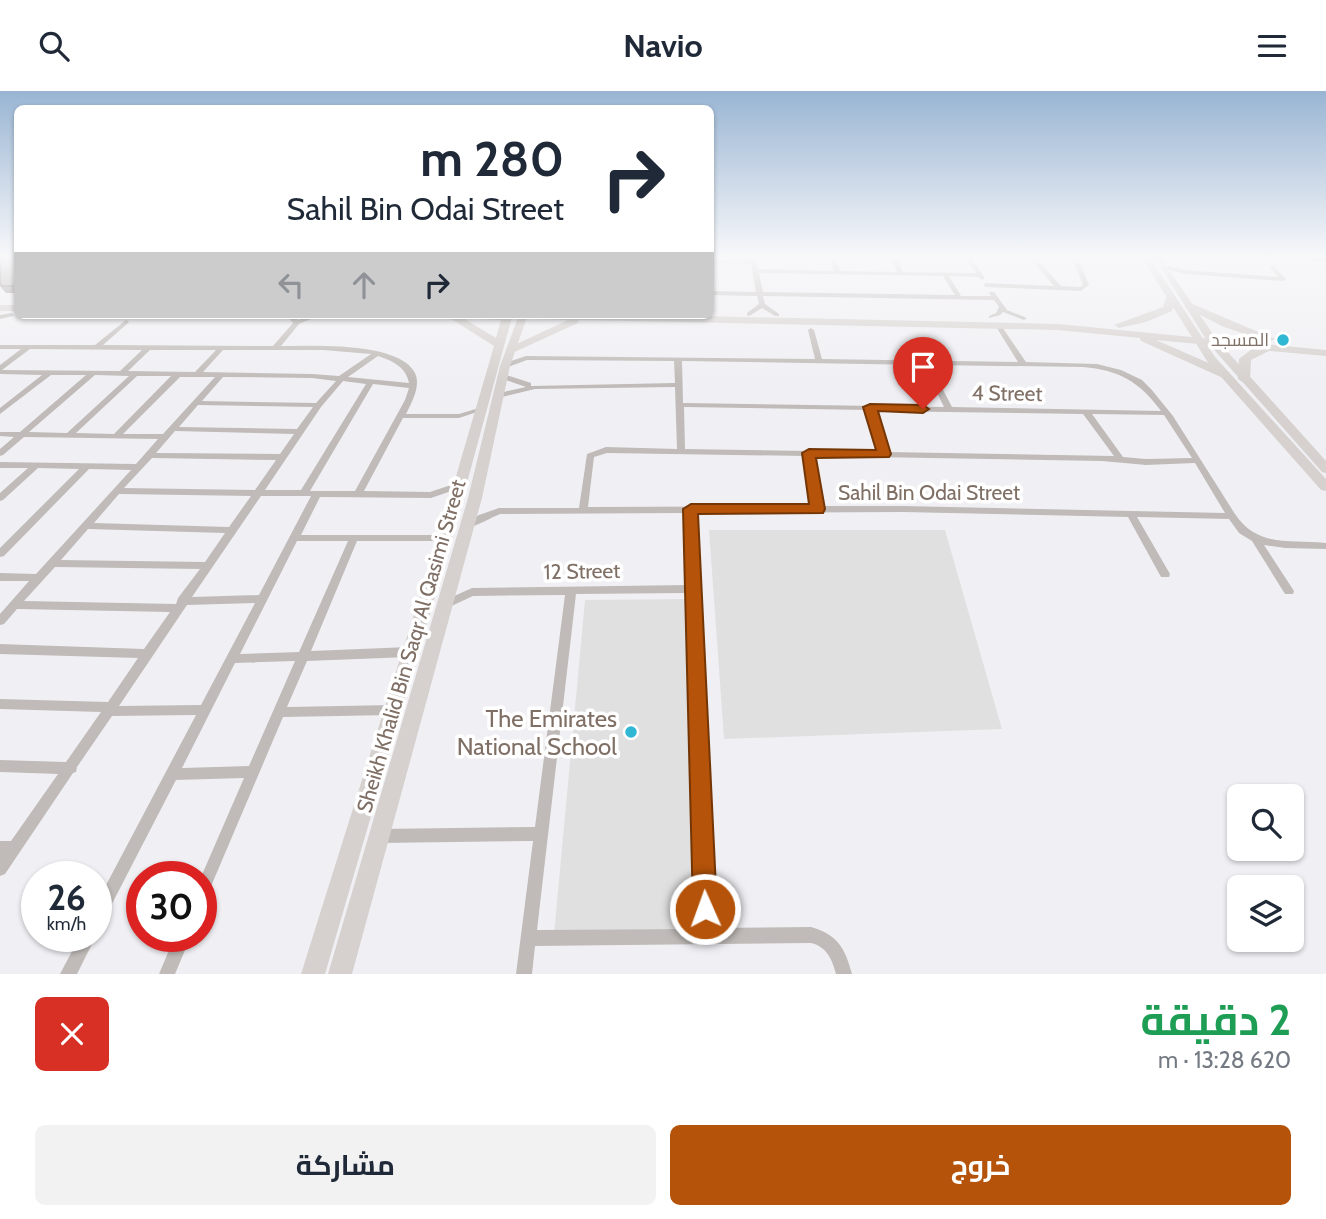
<!DOCTYPE html>
<html lang="ar">
<head>
<meta charset="utf-8">
<style>
  body { margin:0; font-family:Cabin,Cairo,sans-serif; background:#f2f2f3; color:#1f2937; direction:rtl; height:100vh; display:flex; flex-direction:column; font-size:26px; white-space:nowrap }
  * { box-sizing:border-box; margin:0 }
  p { font-size:23px; color:#747a83 }
  .icon { flex:none; width:38px; height:38px; fill:none; stroke:currentColor; stroke-width:2; stroke-linecap:round; stroke-linejoin:round }
  .map { position:relative; height:883px; overflow:hidden; direction:ltr }
  .panel { display:flex; flex-direction:column; background:#fff; flex:1 }
  .panel>* { flex:none }
  .hud { position:absolute; left:14px; top:14px; width:700px; height:214px; border-radius:10px; box-shadow:0 2px 5px #0004; direction:rtl; background:#fff; color:#1f2937; overflow:hidden }
  .tools { position:absolute; left:1227px; top:693px; display:grid; gap:14px }
  .tools a { display:grid; place-items:center; width:77px; height:77px; border-radius:10px; background:#fff; box-shadow:0 2px 5px #0004; font-size:35px }
  .speed { position:absolute; left:21px; top:770px; display:flex; gap:14px; font-size:35px; font-weight:700; text-align:center }
  .speed>* { display:grid; place-content:center; width:91px; height:91px; border-radius:50%; background:#fff; box-shadow:0 2px 5px #0004; line-height:1 }
  .speed small { font-size:18px; font-weight:400 }
  .speed .limit { border:10px solid #d22; background:#fff; color:#111 }
  .pin { position:absolute; display:grid; place-items:center; width:60px; height:60px; color:#fff; margin:-72px -30px; border-radius:50% 50% 50% 0; rotate:-45deg; box-shadow:0 0 7px #0007 }
  .pin .icon { rotate:45deg }
  .me { position:absolute; width:77px; margin:-38px; rotate:358deg; stroke-linejoin:round; filter:drop-shadow(0 0 5px #0008) }
  .turn { display:flex; align-items:center; gap:24px; height:147px; padding:0 35px; font-size:32px }
  .turn .icon { width:91px; height:91px; stroke-width:2.5 }
  .turn b { display:block; font-size:49px; line-height:60px }
  .lanes { display:flex; align-items:center; height:66px; padding:0 35px; background:#0003; justify-content:center; gap:35px; direction:ltr }
  .lanes .off { opacity:.35 }
  .round { display:grid; place-items:center; flex:none; width:74px; height:74px; border-radius:10px; background:#f2f2f3 }
  .summary { display:flex; align-items:center; justify-content:space-between; height:119px; padding:0 35px }
  h1 { font-size:42px; font-weight:700; line-height:52px; color:#1e9e55 }
  .primary-button { display:flex; gap:14px; margin-top:auto; padding:14px 35px }
  .primary-button a { flex:1; height:80px; border-radius:10px; background:#b45309; color:#fff; font-size:28px; font-weight:700; line-height:80px; text-align:center }
  .primary-button a+a { background:#f2f2f3; color:#1f2937 }
  header { display:flex; justify-content:space-between; align-items:center; height:91px; padding:0 35px; background:#fff; font-size:32px; font-weight:700 }
  .map>svg:first-child { display:block }
  .built { fill:#e1e0e1 }
  .lines { fill:none; stroke-linecap:round; stroke-linejoin:round }
  .street { fill:#c0bbb8; fill-rule:evenodd }
  .secondary { fill:#d6d1ce; fill-rule:evenodd }
  .primary { fill:#d6d1ce; fill-rule:evenodd }
  .wall { fill:#958e8a }
  .building { fill:#ada5a0; stroke:#797470; stroke-width:2 }
  .route { fill:#b45309; stroke:#753606; stroke-width:2 }
  .poi-dot { fill:#30b7d3; stroke:#fff; stroke-width:2.5 }
  .labels { text-anchor:middle; dominant-baseline:central; stroke-width:7; stroke-linejoin:round; paint-order:stroke }
  .far-poi-label { font-size:18px; fill:#7f6f65; stroke:#fff; text-anchor:end }
  .street-label { font-size:21px; fill:#7f6f65; stroke:#fff }
  .near-poi-label { font-size:24px; fill:#7f6f65; stroke:#fff; text-anchor:end }
</style>
</head>
<body>
<header><svg class="icon" aria-label="menu" viewBox="0 0 24 24"><path d="M4 6h16M4 12h16M4 18h16"/></svg>Navio<svg class="icon" aria-label="search" viewBox="0 0 24 24"><circle cx="10" cy="10" r="6"/><path d="M15 15l6 6"/></svg></header>
<div class="map">
<svg width="1326" height="883" viewBox="0 0 1326 883">
  <rect width="100%" height="100%" fill="#f0f0f4"/>
  <path class="built" d="M709,439H945L1002,638L724,648Z
    M685,508L690,694L701,838L554,843L585,509Z"/>
  <g class="lines">
    <path class="street" d="M750,167H756L758,178L834,180L829,167H835L840,180L897,181L891,167H897L903,181L976,182L965,167H971L985,187L982,189L978,186L949,185L961,205H991L989,202L990,201H994L1007,219L1027,227L1024,229L1003,221L1000,224L989,227V225L996,222L999,216L994,209L763,205L765,213L779,223V225H775L762,217L749,225L747,224V222L759,213L757,205L710,204V200L756,201L751,173L710,172V168L751,169ZM759,182L943,185L955,204L763,201Z
      M1030,167H1036L1061,195L1080,196L1083,194L1072,167H1078L1089,194L1081,200L986,196L983,194L986,192L1054,195Z
      M1300,167H1326V171L1303,169Z
      M1163,174L1185,179L1278,186L1270,176L1273,174L1286,188L1283,190L1185,183L1161,177L1160,176Z
      M11,222L14,224L13,225L0,228V224Z
      M286,224H293L298,229L311,224H320L299,233L281,255C311,255 399,250 415,282C421,295 412,311 406,323H459L479,317L483,319L459,327H403L364,400L430,401L460,391L463,392L464,394L463,396L431,407L320,406L301,444H445L450,447L445,450H357L311,560L409,556L413,558L415,561L413,564L409,566L307,570L287,616L392,614L396,615L398,619L396,623L392,624L283,626L206,807L201,809V786L244,687L176,689L101,834L96,836V813L196,624L112,625L77,676L76,681L73,682L5,783L0,785V750H11L58,683L0,681V669L66,671L101,621L0,618V608L108,611L138,567L0,563V553L144,558L170,521L17,518L4,533L0,534V523L29,490H0V482L36,483L131,379L89,378L4,465L0,466V457L79,378L38,377L3,409L0,410V402L28,377H0V371L136,373L158,348L24,346L3,364L0,365V358L14,346L0,345V341H20L86,284H51L0,323V317L42,284L0,283V274L21,258H0V254H95L126,229L129,231L128,232L103,254L273,255L293,232ZM30,258L142,259L120,280L2,279ZM150,259H216L195,281L128,280ZM223,259H323L371,263L339,285L312,283L203,281ZM378,265C393,270 406,276 409,292L348,286ZM95,284L129,285L67,342L29,341ZM137,285H171L114,343L76,342ZM180,286H215L163,343H123ZM223,286L312,287L336,290L316,312L202,310ZM343,290L366,293L301,399H265L321,316ZM373,293L409,297L405,309L355,400H310ZM198,314L313,316L297,338L179,336ZM175,340L294,343L280,363L156,362ZM152,367L276,369L255,399L124,397ZM119,403L251,405L229,436L94,432ZM261,405H311L259,504L192,506ZM88,438L225,442L205,471L61,469ZM297,450H348L299,561L240,563ZM55,476L200,478L178,507L176,513L24,510ZM255,512L201,614L119,615L187,514ZM295,570L249,675L182,677L235,572Z
      M998,232L1000,233L1026,271L1097,273L1121,279L1142,289L1151,298L1173,325L1235,423C1258,457 1289,448 1326,452V458L1285,457L1264,454L1294,500L1293,503H1285L1252,450L1239,442L1229,428L1137,426L1170,483L1169,486H1161L1128,426L903,421L696,422L713,837L811,836C838,844 845,857 852,883H836C832,868 827,856 811,852L535,855L532,883H516L533,750L378,752L373,750L371,745L373,740L378,738L535,736L565,504L473,505L445,518L441,517L440,514L441,511L472,497L688,494L686,422L500,423C490,427 472,438 464,437L462,435L464,433L479,424L499,417H579L587,363L606,356L677,358L675,296L535,298L498,307L494,305L495,303L526,296L500,287L499,285L503,283L531,292V295L675,292L674,270L527,269L505,277L501,275L502,273L526,265L815,268L808,239L811,237L814,239L822,268L1018,271L995,234ZM682,270L923,274L944,316L683,312ZM930,274L1083,276C1119,279 1140,291 1161,320L952,316ZM684,316L867,319L879,361L685,358ZM875,320L1083,323L1114,365L888,361ZM1092,323L1164,324L1192,367L1146,368L1123,366ZM607,362L805,365L813,415L588,416L594,366ZM814,365L1102,370L1146,374L1195,372L1225,422L903,415H822ZM689,502L698,838L537,839L576,503Z
      M80,845H96L77,883H60Z
      M175,845H191L175,883H159Z"/>
    <path class="secondary" d="M1142,167H1150L1215,266L1326,388V400L1321,399L1207,270Z
      M1155,167H1161L1217,249L1326,370V382L1322,381L1209,253Z
      M0,214H18V220H0Z
      M72,224H278L273,227H77Z
      M445,224H510L512,226L452,447L325,883H301L438,447L494,255ZM463,227L501,229L496,247Z
      M519,224L527,226L510,275L482,407L352,883H328L468,407L500,275Z"/>
    <path class="primary" d="M1167,204L1176,206L1172,220L1146,231L1119,237L1114,234L1163,216Z
      M1190,212L1275,248L1269,251L1224,236L1186,217L1185,215Z
      M503,224H656L1058,233L1326,259V265L1269,260L1251,269L1250,288L1244,292L1238,288L1239,268L1252,258L1156,249L1227,280L1229,283L1223,287L1141,250L1140,247L1058,239L579,229L578,232L510,263L506,262V258L568,229L508,227Z"/>
  </g>
  <path class="wall" d="M0,167H18V202H6L0,195Z"/>
  <path class="building" d="M0,167H18V195H2L0,193Z"/>
  <linearGradient id="sky" x2="0" y2="1"><stop stop-color="#99b5d3"/><stop offset="0.57" stop-color="#f8f8fa"/><stop offset="1" stop-color="#f8f8fa" stop-opacity="0"/></linearGradient>
  <rect width="1326" height="291" fill="url(#sky)"/>
  <path class="route" d="M870,313L923,314L929,318L923,322L878,320L891,363L889,366L816,367L825,418L823,422L698,423L717,818L714,827L705,831L696,827L693,818L683,418L691,413H809L802,362L809,358L876,359L863,316Z"/>
  <g class="poi-dot">
    <circle cx="1283" cy="249" r="7"/>
    <circle cx="631" cy="641" r="7"/>
  </g>
  <g class="labels">
    <g class="far-poi-label">
      <text x="1269" y="249">المسجد</text>
    </g>
    <g class="street-label">
      <text transform="translate(1007 302) rotate(1)">4 Street</text>
      <text x="929" y="401">Sahil Bin Odai Street</text>
      <text transform="translate(582 480) rotate(-1)">12 Street</text>
      <text transform="translate(411 555) rotate(-74)">Sheikh Khalid Bin Saqr Al Qasimi Street</text>
    </g>
    <g class="near-poi-label">
      <text x="617" y="627">The Emirates<tspan x="617" dy="28">National School</tspan></text>
    </g>
  </g>
</svg>
<div class="tools">
<a><svg class="icon" aria-label="search" viewBox="0 0 24 24"><circle cx="10" cy="10" r="6"/><path d="M15 15l6 6"/></svg></a>
<a><svg class="icon" aria-label="layers" viewBox="0 0 24 24"><path d="M12 4l9 5-9 5-9-5zM3 14l9 5 9-5"/></svg></a>
</div>
<div class="speed"><div>26<small>km/h</small></div><div class="limit">30</div></div>
<div class="pin" style="left:923px;top:318px;background:#d93025"><svg class="icon" aria-label="arrive" viewBox="0 0 24 24"><path d="M6 21V4h12l-3 4 3 4H6"/></svg></div>
<svg class="me" style="left:705px;top:818px" viewBox="-20 -20 40 40"><circle r="17" fill="#b45309" stroke="#fff" stroke-width="3"/><path d="M0-11L8 9 0 5-8 9z" fill="#fff"/></svg>
<div class="hud">
<div class="turn"><svg class="icon" aria-label="right" viewBox="0 0 24 24"><path d="M7 20v-9h11M14 6l5 5-5 5"/></svg><div><b>280 m</b>Sahil Bin Odai Street</div></div>
<div class="lanes"><svg class="icon off" aria-label="left" viewBox="0 0 24 24"><path d="M17 20v-9H6M10 6l-5 5 5 5"/></svg><svg class="icon off" aria-label="ahead" viewBox="0 0 24 24"><path d="M12 20V5M6 11l6-6 6 6"/></svg><svg class="icon" aria-label="right" viewBox="0 0 24 24"><path d="M7 20v-9h11M14 6l5 5-5 5"/></svg></div>
</div>
</div>
<section class="panel">
<div class="summary"><div><h1>2 دقيقة</h1><p>620 m · 13:28</p></div><a class="round" style="background:#d93025;color:#fff"><svg class="icon" aria-label="close" viewBox="0 0 24 24"><path d="M6 6l12 12M18 6L6 18"/></svg></a></div>
<div class="primary-button"><a>خروج</a><a>مشاركة</a></div>
</section>
</body>
</html>
